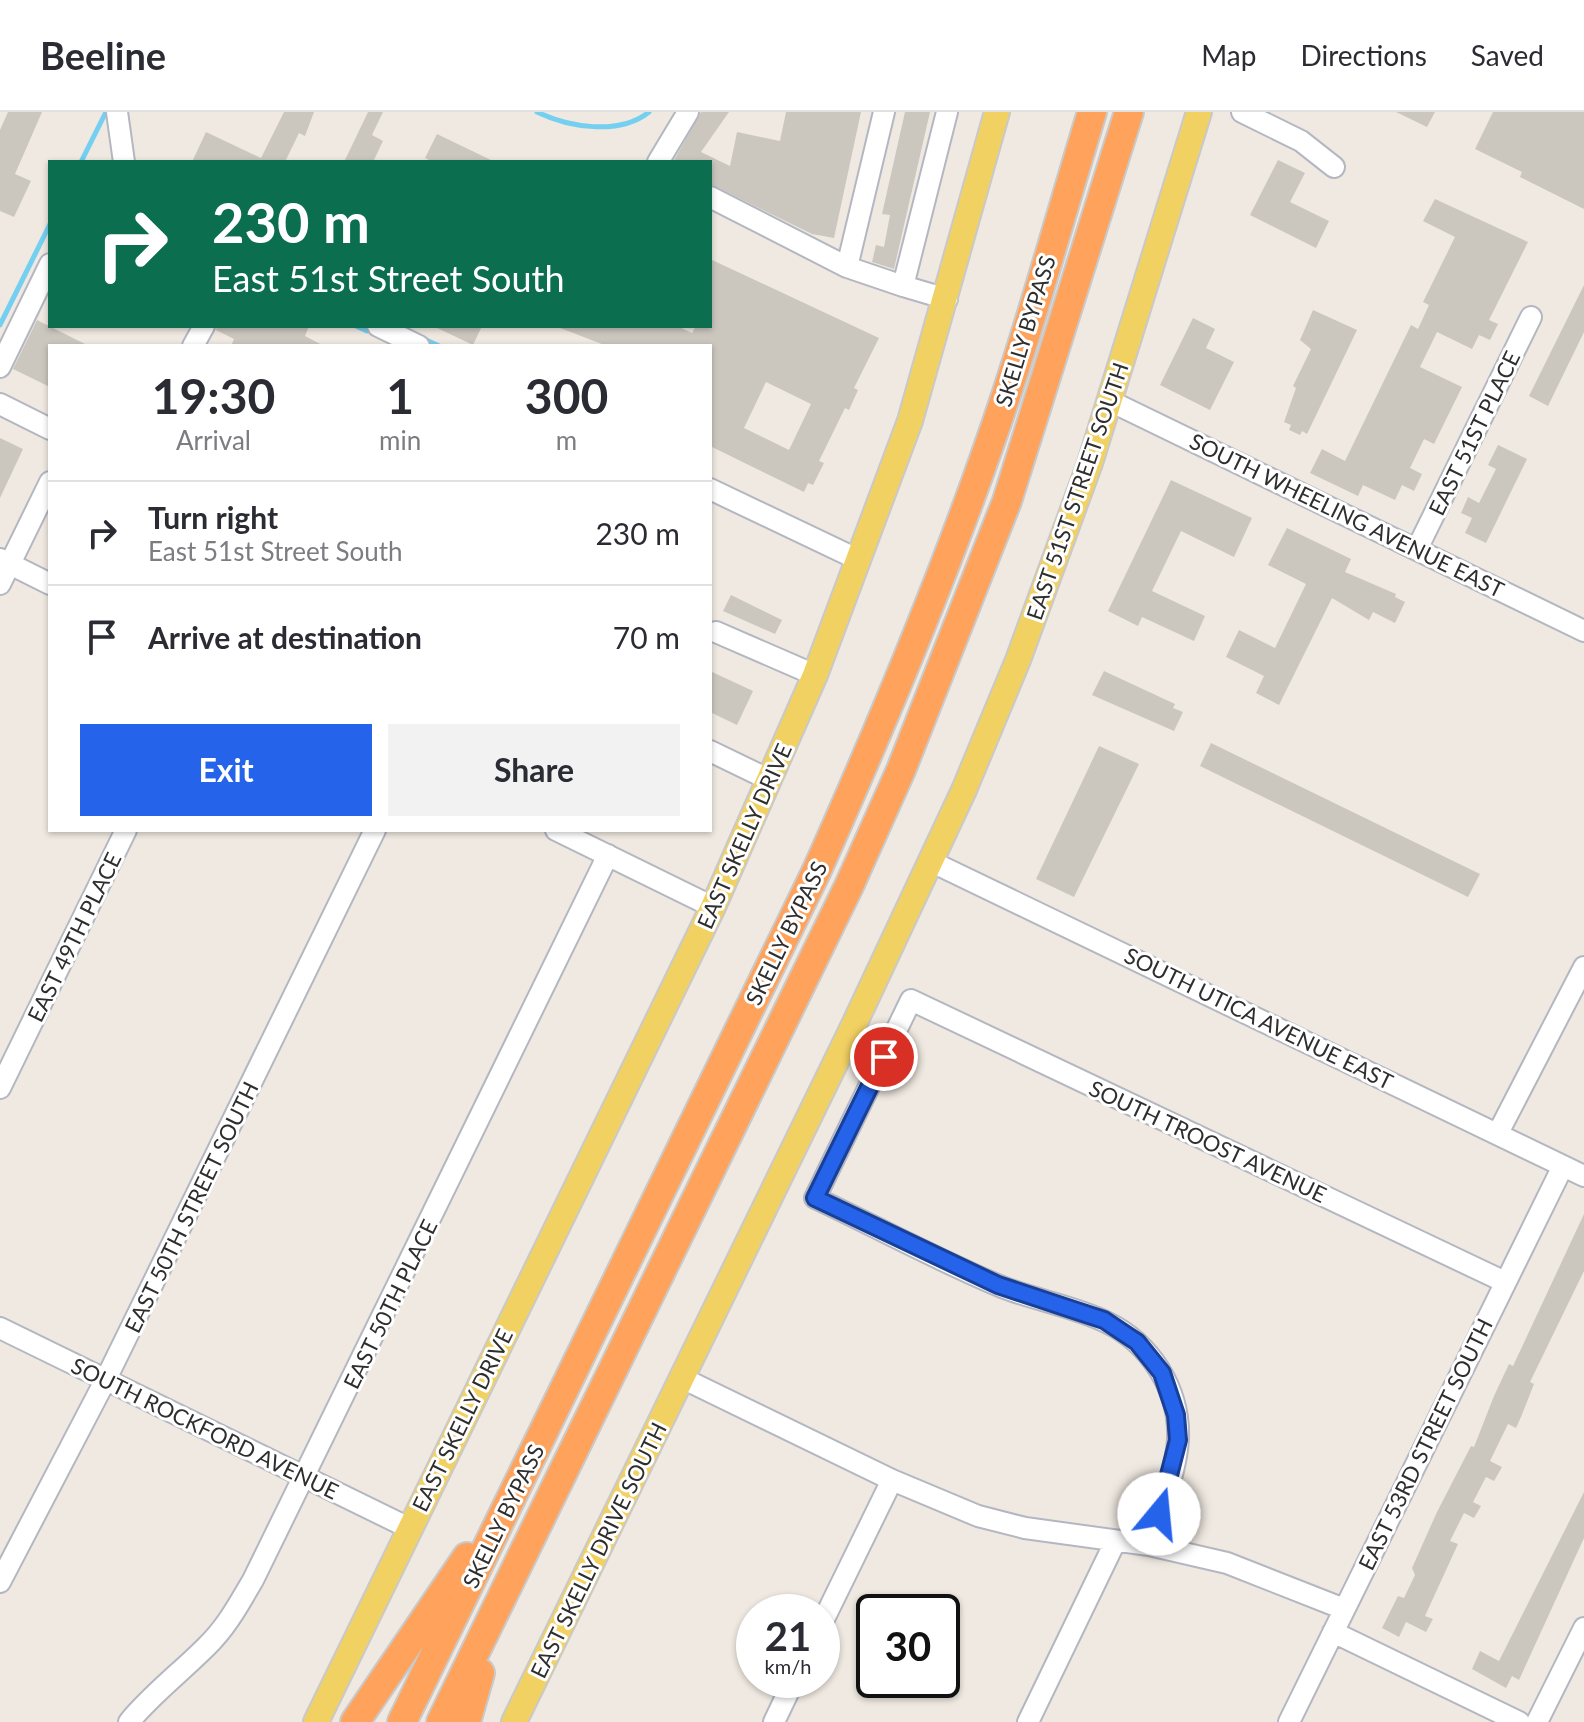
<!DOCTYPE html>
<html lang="en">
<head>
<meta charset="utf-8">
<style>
  body { margin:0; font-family:Lato,sans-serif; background:#f2f2f3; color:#2b2b33; height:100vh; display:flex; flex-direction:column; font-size:30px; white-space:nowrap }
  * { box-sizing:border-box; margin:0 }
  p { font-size:26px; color:#7c7c81 }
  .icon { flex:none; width:44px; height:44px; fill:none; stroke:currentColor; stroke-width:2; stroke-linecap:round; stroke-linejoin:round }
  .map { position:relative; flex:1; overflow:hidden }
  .sheet { position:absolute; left:48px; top:232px; width:664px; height:488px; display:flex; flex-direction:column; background:#fff; border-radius:0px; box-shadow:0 2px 6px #0004 }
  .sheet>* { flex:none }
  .hud { position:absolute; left:48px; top:48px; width:664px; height:168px; border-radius:0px; box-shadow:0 2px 6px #0004; background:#0b6e4f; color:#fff; overflow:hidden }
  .speed { position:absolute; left:736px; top:1482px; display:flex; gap:16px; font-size:40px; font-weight:700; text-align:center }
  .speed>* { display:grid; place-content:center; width:104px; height:104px; border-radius:50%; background:#fff; box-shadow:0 2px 6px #0004; line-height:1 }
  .speed small { font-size:20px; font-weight:400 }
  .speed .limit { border:4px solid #111; border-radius:12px; background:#fff; color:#111 }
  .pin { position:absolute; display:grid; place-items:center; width:68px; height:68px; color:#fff; margin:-34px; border:4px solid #fff; border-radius:50%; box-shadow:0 2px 8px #0007 }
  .me { position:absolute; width:88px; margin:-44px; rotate:17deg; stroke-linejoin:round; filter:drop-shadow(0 0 6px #0008) }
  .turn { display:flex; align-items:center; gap:28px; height:168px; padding:0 32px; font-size:36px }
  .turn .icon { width:104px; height:104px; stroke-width:2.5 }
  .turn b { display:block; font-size:56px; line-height:68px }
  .eta { display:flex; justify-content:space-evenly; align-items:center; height:136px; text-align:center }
  .eta b { font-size:48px; font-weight:700; line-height:56px }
  .action { display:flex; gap:16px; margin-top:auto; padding:16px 32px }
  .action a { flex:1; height:92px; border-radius:0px; background:#2563eb; color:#fff; font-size:32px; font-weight:700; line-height:92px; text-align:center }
  .action a+a { background:#f2f2f3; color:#2b2b33 }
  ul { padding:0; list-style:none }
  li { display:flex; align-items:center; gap:24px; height:104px; padding:0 32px; border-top:2px solid #e1e1e2 }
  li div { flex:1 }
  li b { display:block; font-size:30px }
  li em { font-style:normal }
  header { display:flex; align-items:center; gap:48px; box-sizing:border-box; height:112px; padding:0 40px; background:#fff; border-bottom:2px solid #e1e1e2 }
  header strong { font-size:38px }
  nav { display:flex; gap:44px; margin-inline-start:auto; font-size:28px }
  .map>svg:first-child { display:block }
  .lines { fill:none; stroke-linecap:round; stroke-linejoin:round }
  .stream { stroke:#75cff0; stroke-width:5 }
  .building { fill:#cbc7bf; fill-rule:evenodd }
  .minor-casing { stroke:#b4b7c1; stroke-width:24 }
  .major-casing { stroke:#c9c9c9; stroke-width:28 }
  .highway-casing { stroke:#c9c9c9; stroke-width:32 }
  .minor { stroke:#fff; stroke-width:20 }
  .major { stroke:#f2d163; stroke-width:24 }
  .highway { stroke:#ffa35c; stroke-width:28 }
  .route-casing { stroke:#184099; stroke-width:20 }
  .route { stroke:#2563eb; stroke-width:14 }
  .labels { text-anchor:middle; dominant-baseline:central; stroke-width:6; stroke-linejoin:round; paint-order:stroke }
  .street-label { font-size:22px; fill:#2e2e2e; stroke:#fff }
</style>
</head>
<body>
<header>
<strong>Beeline</strong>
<nav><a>Map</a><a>Directions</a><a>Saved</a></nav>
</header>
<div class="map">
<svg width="1584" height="1610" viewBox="0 0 1584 1610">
  <rect width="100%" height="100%" fill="#efe9e1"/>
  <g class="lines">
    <path class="stream" d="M537,0C568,15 619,24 649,0
      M81,50L106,0
      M0,213L50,112
      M356,214L367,219
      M422,226L439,234"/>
  </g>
  <path class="building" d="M8,0H42L15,62L31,69L14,105L0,99V18Z
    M284,0H314L305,24L299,21L285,50H192L206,20L261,46Z
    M368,0H383L372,23L383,29L373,50H344Z
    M701,0H729L701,40L730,54L737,20L780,29L786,0H861L834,126L812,122L710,72V50H673Z
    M905,0H930L894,157L872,150L876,133L884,135L890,103L882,102Z
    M1396,0H1435L1427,15Z
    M1493,0H1584V97L1520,65L1522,60L1475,37Z
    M437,22L495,50H433L425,46Z
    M1278,48L1305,61L1290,90L1329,109L1316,136L1250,103Z
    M1435,87L1528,130L1489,208L1498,212L1490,228L1479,223L1472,237L1437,220L1420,255L1462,275L1434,332L1424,327L1410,356L1422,362L1414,379L1402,373L1395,388L1363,373L1358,384L1310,361L1322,337L1345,349L1411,213L1418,217L1429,193L1423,190L1455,125L1423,109Z
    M710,147L879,226L854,276L858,278L849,298L845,296L819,349L824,351L813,373L808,371L804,380L710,334V234H607L555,214H677L692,221L696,214H710ZM766,270L811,292L789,338L744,316Z
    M1584,173V220L1548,294L1529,284Z
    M1313,198L1357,218L1307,322L1302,319L1300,323L1289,318L1291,313L1284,310L1296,276L1293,274L1311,237L1300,228Z
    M1193,206L1215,217L1206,236L1234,250L1210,298L1160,273Z
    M37,208L89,234H50V275L13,257Z
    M217,214H309L305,224L324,234H231L234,227L216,218Z
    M433,214H482L473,233Z
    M0,326L23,337L0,386Z
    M1498,333L1527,347L1486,431L1465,421L1472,406L1461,401L1468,385L1479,391L1496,357L1488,353Z
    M1171,368L1252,406L1234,445L1181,419L1152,479L1205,504L1194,529L1142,505L1138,514L1108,499Z
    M1287,416L1351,447L1345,460L1396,482L1395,485L1405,490L1395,511L1373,500L1369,508L1332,486L1279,593L1256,581L1264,564L1226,545L1239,518L1275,536L1306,472L1268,453Z
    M731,483L782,508L775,522L723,499Z
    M710,559L753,579L737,613L710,600Z
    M1104,559L1175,592L1173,596L1183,600L1174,619L1092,583Z
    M1211,631L1480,762L1468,785L1200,654Z
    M1099,634L1139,652L1074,785L1036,767Z
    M1584,1102V1159L1530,1270L1534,1272L1521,1305L1516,1316L1508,1312L1490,1349L1502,1355L1494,1369L1486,1365L1473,1390L1481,1394L1474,1406L1464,1401L1450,1429L1458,1432L1425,1504L1433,1507L1426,1520L1406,1510L1399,1525L1382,1516L1398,1484L1404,1486L1415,1463L1412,1456L1437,1400L1471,1334L1474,1335L1494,1284L1509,1252L1513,1254Z
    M1584,1380V1426L1519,1568L1512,1564L1506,1576L1472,1557L1480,1539L1499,1549Z"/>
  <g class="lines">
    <defs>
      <path id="minor" d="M117,0L124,50
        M884,0L847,155L903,174
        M1242,0L1301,29L1334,55
        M658,50L688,0
        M710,85L847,155
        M947,187L903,174L947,0
        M378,214L419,234
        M193,234L204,214
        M0,255L50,152
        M1110,289L1584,519
        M0,292L50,317
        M710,377L859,448
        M1417,437L1531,205
        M0,447L50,472
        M0,472L50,370
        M716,520L815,563
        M710,639L770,668
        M556,718L713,795
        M932,750L1584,1064
        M0,976L126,718
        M1498,1021L1584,855
        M0,1216L409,1416
        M682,1266L892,1368L978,1404L1025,1416L1149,1433L1227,1451L1344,1497
        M1149,1433C1160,1399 1176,1362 1178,1327C1180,1277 1150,1231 1106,1210C1076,1195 1035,1188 1002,1175C939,1149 877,1115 815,1086L911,888L1505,1170
        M0,1470L106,1267L375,718
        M822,1511L892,1368
        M1333,1520L1519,1610
        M129,1610C152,1582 180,1561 206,1535C226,1516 239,1492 253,1468L608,743
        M774,1610L794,1568
        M1028,1610L1115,1430
        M1289,1610L1563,1054
        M1537,1610L1584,1516"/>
      <path id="major" d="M316,1610L713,795L815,563L910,309L997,0
        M514,1610L851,919L964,678L1018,548L1090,351L1199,0"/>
      <path id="highway" d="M355,1610L467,1445
        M402,1610L817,758C879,619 938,479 988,336C1027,226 1058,112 1092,0
        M441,1610L849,774L901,658L1007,389L1129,0
        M466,1610L480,1561"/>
    </defs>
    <use href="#minor" class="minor-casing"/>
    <use href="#major" class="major-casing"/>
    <use href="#highway" class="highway-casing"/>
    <use href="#minor" class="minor"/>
    <use href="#major" class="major"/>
    <use href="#highway" class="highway"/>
  </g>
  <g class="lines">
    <defs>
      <path id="route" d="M884,945L815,1086L998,1173L1104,1208L1137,1230L1162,1261L1176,1303L1178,1328L1159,1402"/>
    </defs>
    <use href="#route" class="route-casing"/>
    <use href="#route" class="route"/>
  </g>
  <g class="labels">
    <g class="street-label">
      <text transform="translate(1025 219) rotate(-73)">SKELLY BYPASS</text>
      <text transform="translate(1474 321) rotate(-64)">EAST 51ST PLACE</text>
      <text transform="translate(1077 379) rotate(-71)">EAST 51ST STREET SOUTH</text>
      <text transform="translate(1347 403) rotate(26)">SOUTH WHEELING AVENUE EAST</text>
      <text transform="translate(744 724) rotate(-66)">EAST SKELLY DRIVE</text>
      <text transform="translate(786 821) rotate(-64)">SKELLY BYPASS</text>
      <text transform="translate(74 825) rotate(-64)">EAST 49TH PLACE</text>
      <text transform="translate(1259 906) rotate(26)">SOUTH UTICA AVENUE EAST</text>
      <text transform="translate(1208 1029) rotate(25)">SOUTH TROOST AVENUE</text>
      <text transform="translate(191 1095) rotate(-64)">EAST 50TH STREET SOUTH</text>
      <text transform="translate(390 1192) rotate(-64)">EAST 50TH PLACE</text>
      <text transform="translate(462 1308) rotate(-64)">EAST SKELLY DRIVE</text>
      <text transform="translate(205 1316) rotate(26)">SOUTH ROCKFORD AVENUE</text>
      <text transform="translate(1425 1332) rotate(-64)">EAST 53RD STREET SOUTH</text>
      <text transform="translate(503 1404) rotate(-64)">SKELLY BYPASS</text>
      <text transform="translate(598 1438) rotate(-64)">EAST SKELLY DRIVE SOUTH</text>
    </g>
  </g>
</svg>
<div class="speed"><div>21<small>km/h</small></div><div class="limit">30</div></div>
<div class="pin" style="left:884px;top:945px;background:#d93025"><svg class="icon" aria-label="arrive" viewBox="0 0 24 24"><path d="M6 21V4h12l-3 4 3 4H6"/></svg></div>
<svg class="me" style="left:1159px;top:1402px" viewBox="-20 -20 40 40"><circle r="19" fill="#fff"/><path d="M0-13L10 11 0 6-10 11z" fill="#2563eb"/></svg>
<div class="hud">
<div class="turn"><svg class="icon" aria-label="right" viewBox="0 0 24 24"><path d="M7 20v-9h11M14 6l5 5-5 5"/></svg><div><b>230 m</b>East 51st Street South</div></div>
</div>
<section class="sheet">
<div class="eta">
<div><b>19:30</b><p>Arrival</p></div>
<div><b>1</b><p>min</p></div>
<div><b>300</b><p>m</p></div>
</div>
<ul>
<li><svg class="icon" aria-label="right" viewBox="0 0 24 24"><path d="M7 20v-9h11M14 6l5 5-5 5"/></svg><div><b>Turn right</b><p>East 51st Street South</p></div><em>230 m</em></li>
<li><svg class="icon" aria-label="arrive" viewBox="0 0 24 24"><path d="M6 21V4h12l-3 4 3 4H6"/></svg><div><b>Arrive at destination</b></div><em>70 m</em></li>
</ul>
<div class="action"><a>Exit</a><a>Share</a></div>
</section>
</div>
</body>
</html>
